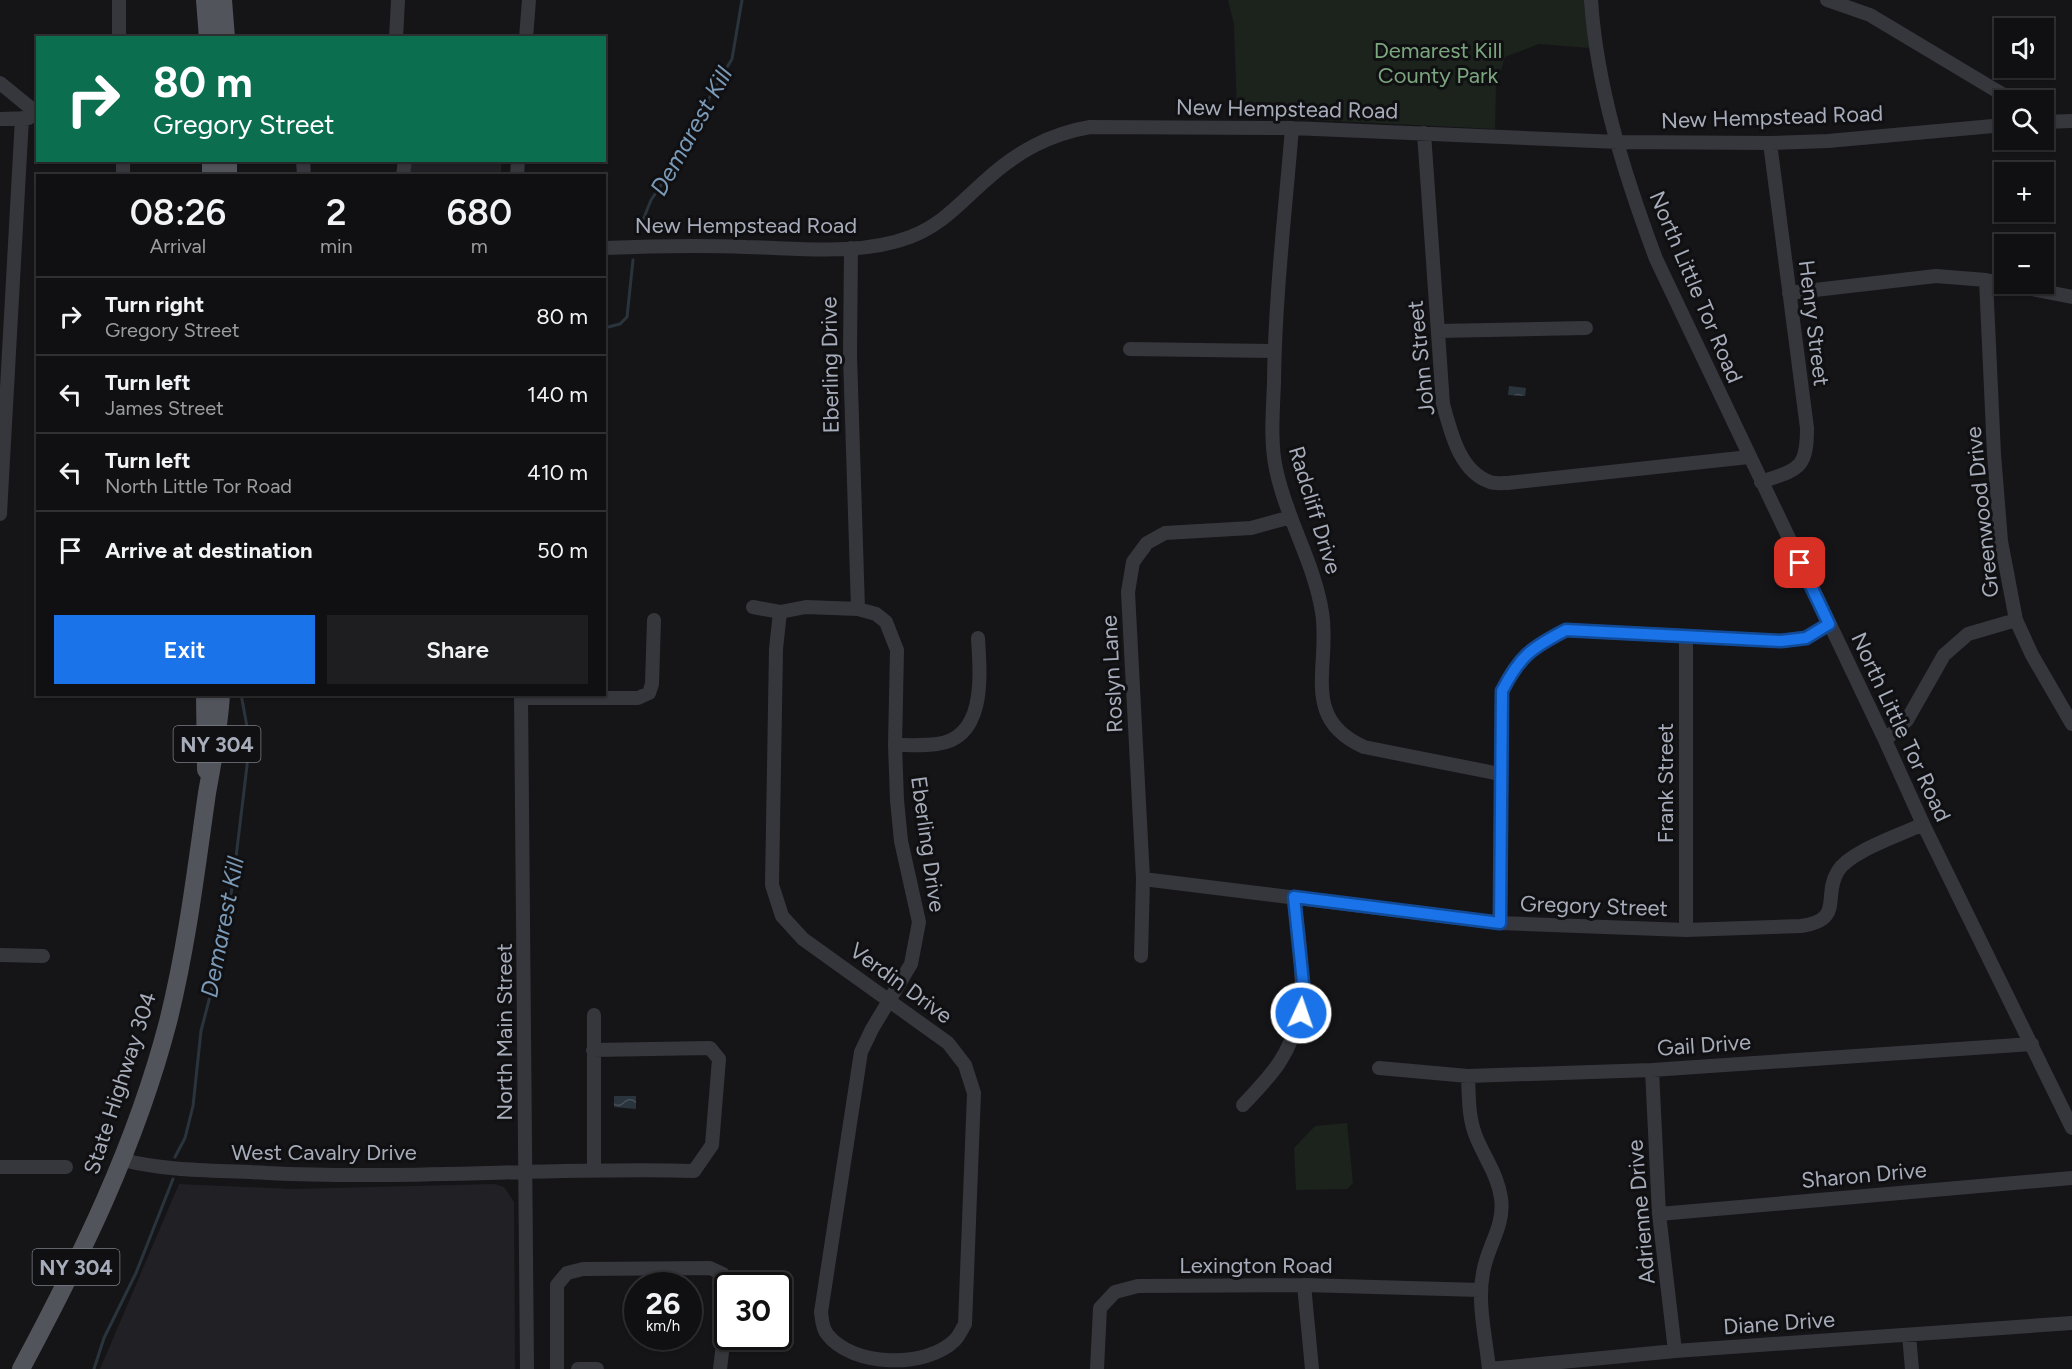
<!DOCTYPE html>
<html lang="en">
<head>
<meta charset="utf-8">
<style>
  body { margin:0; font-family:Figtree,sans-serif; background:#1e1e20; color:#f1f3f6; height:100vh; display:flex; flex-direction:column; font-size:22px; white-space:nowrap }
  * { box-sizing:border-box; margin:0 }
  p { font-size:20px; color:#9c9d9f }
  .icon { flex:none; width:33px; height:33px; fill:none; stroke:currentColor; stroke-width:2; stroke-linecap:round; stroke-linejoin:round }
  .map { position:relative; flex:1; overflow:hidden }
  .sheet { position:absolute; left:36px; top:174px; width:570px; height:522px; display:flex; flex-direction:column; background:#101012; border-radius:0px; box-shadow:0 2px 4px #0004,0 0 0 2px #303032 }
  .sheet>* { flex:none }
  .top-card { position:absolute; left:36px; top:36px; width:570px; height:126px; border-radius:0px; box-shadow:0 2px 4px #0004,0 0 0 2px #303032; background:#0b6e4f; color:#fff; overflow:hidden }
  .controls { position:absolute; left:1994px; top:18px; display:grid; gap:12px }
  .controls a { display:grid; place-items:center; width:60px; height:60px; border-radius:0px; background:#101012; box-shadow:0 2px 4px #0004,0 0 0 2px #303032; font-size:30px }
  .speed { position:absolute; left:624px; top:1272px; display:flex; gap:12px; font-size:30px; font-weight:700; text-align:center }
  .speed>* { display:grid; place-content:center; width:78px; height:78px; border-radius:50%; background:#101012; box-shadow:0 2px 4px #0004,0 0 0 2px #303032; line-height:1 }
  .speed small { font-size:15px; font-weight:400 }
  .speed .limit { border:3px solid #111; border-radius:9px; background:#fff; color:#111 }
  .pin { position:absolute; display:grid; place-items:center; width:51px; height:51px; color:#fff; margin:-26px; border-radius:12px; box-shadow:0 3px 9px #0006 }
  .me { position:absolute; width:66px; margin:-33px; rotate:3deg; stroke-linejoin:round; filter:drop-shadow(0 0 4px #0008) }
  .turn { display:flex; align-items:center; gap:21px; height:126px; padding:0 18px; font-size:27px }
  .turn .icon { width:78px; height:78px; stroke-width:2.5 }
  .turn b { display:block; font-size:42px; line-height:51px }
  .eta { display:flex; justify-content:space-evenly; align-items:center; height:102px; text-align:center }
  .eta b { font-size:36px; font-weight:600; line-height:42px }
  .primary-button { display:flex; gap:12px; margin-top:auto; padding:12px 18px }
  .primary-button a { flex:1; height:69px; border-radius:0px; background:#1a73e8; color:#fff; font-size:24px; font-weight:600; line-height:69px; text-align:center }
  .primary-button a+a { background:#1e1e20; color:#f1f3f6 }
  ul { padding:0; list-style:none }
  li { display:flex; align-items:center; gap:18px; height:78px; padding:0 18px; border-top:2px solid #303032 }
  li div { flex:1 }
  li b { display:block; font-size:22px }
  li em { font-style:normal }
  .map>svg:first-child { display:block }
  .built { fill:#212125 }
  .park { fill:#1b231c }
  .water { fill:url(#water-waves) }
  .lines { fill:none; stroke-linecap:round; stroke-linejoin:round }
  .stream { stroke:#2a343d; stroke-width:3 }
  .minor { stroke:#36373d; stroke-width:14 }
  .major { stroke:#52545c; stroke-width:18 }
  .route-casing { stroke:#114b97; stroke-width:15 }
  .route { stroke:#1a73e8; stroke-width:10 }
  .labels { text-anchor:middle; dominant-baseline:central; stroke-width:6; stroke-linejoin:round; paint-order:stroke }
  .shield { fill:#101013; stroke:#797d87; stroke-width:1.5 }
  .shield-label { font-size:21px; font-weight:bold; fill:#a6acb9 }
  .park-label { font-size:22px; fill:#7ba67e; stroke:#101013 }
  .street-label { font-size:22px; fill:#a6acb9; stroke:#101013 }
  .water-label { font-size:24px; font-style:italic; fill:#7a9ab7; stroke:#101013 }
</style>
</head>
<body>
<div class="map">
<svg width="2072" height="1369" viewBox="0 0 2072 1369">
  <defs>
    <pattern id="water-waves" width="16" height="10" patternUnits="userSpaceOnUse" patternTransform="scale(1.5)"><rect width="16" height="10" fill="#2a343d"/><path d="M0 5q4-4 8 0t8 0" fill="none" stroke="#464f57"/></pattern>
  </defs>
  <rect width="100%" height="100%" fill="#151518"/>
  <path class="built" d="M398,161H501V175L396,176Z
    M179,1184L293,1189L495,1184L504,1187L514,1202L515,1369H100Z"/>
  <path class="park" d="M1228,0H1589V48L1539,44L1505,57L1496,87L1495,129L1237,116L1234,24Z
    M1347,1123L1353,1183L1347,1189L1296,1190L1294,1148L1315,1126Z"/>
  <path class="water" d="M1509,386L1526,388L1525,396L1508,395Z
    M614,1096H636V1109L614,1107Z"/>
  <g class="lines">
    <path class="stream" d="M641,225L651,200L687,148L712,92L732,59L742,0
      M604,328L620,324L627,317L633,260
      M175,1157L185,1138L193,1106L201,1031L222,950L233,882L247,766L248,732L241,694
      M94,1369L104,1338L136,1273L173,1179"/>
    <path class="minor" d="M1591,0C1597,89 1625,176 1656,259L1885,740L1923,824L2072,1128
      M1827,0L1870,15L2012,100
      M119,38V0
      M396,38L398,0
      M526,38L529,0
      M0,83L38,114
      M0,119L29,118
      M2043,122L2072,121
      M1292,128C1285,213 1275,298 1274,382C1273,411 1270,441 1276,469C1286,518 1314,562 1322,612C1331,666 1299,718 1364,747L1500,774
      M1424,133L1443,404C1451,432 1459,471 1490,482C1495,484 1503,483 1508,483L1749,457
      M303,160L304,176
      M123,176V160
      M403,176L405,160
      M517,176L518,160
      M604,248C652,246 699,245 746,247C799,248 860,256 910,237C942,225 961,202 986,180C1017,152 1049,134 1090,127L1292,128L1618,142L1770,143L1828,141L2004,125
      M1986,280L1994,454L2001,541L2016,620L2032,655L2072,724
      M1789,293L1936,276L1986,280L2072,297
      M1438,331L1586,328
      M1130,349L1274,351
      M1761,482C1798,469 1807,470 1807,428L1770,143
      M0,514L22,118
      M753,607L780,612L806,607L858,609
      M780,612L776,649L772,885L782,916L803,939L948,1043L965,1065L974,1093L965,1324C962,1329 959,1336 955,1340C926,1369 852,1367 827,1334C822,1328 822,1319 821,1312L861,1052L872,1029L911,964L919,922L901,841L897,800L895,745L897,650L886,622L876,614L858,609L850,355L851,248
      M521,694L527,1369
      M521,698H638L649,693L652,684L654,620
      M1885,740L1907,720L1944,655L1968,634L2016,620
      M895,745C908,745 923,746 937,744C987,738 980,673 978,638
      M1143,879L1500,923L1686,930L1801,926C1845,920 1822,896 1838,871C1850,851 1901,835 1923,824
      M1500,923L1502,691C1520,656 1530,648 1566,630L1781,641L1805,638L1829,624
      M1686,930V636
      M0,955L43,956
      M1141,956L1143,879L1128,592L1133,562L1147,543L1165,533L1251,528L1291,517
      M594,1015V1169
      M1379,1068L1468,1076L1652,1070L2032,1044
      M1652,1070L1659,1214L1675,1351
      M1468,1076C1469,1097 1468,1119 1477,1139C1486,1160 1498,1176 1501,1198C1505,1227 1487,1246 1483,1273C1477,1304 1486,1338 1489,1369
      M1243,1105C1255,1092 1269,1078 1279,1063C1313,1012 1300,954 1294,897
      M123,1160C171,1172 218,1170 267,1173C409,1180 552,1167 694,1171L712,1145L719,1059L710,1048L593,1050
      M0,1167H66
      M1659,1214L2072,1178
      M1304,1285L1312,1369
      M1909,1335L1912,1369
      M557,1369V1285L567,1273L583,1269L710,1268L723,1274L729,1286
      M578,1369H597
      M720,1369L728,1303
      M1097,1369L1100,1308L1115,1292L1138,1286L1304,1285L1480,1290
      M1489,1369L1675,1351L2072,1323"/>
    <path class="major" d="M205,0L208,38
      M223,0L226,38
      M211,176V160
      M228,176V160
      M205,694L206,770
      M21,1369C81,1257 136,1145 168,1022C187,946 196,870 207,793C213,760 219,729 221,694"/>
  </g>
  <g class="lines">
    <defs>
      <path id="route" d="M1301,1013L1303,983L1294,897L1500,923L1502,691C1520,656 1531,648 1566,630L1781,641L1806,638L1829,624L1800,563"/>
    </defs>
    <use href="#route" class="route-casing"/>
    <use href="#route" class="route"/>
  </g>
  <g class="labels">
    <g class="shield">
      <rect x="173.5" y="726" width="87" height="36" rx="4.5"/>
      <rect x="32.5" y="1249" width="87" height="36" rx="4.5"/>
    </g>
    <g class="shield-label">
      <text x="217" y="744">NY 304</text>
      <text x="76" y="1267">NY 304</text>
    </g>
    <g class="park-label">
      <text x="1438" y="50">Demarest Kill<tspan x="1438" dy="25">County Park</tspan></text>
    </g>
    <g class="street-label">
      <text transform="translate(1287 109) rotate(1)">New Hempstead Road</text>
      <text transform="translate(1772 117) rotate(-2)">New Hempstead Road</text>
      <text x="746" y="225">New Hempstead Road</text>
      <text transform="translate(1696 287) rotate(67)">North Little Tor Road</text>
      <text transform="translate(1814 323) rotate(83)">Henry Street</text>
      <text transform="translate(1421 358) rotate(-96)">John Street</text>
      <text transform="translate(830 365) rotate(-91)">Eberling Drive</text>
      <text transform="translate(1315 510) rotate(73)">Radcliff Drive</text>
      <text transform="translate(1982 512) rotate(-96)">Greenwood Drive</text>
      <text transform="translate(1112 674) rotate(-93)">Roslyn Lane</text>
      <text transform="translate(1901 727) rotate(65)">North Little Tor Road</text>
      <text transform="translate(1665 783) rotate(-90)">Frank Street</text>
      <text transform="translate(928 844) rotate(82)">Eberling Drive</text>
      <text transform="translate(1594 906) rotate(2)">Gregory Street</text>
      <text transform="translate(901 983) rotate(36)">Verdin Drive</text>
      <text transform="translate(504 1032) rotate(-90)">North Main Street</text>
      <text transform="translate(1704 1045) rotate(-4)">Gail Drive</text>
      <text transform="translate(120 1083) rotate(-72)">State Highway 304</text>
      <text x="324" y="1152">West Cavalry Drive</text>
      <text transform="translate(1864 1175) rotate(-5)">Sharon Drive</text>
      <text transform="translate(1641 1212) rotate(-95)">Adrienne Drive</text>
      <text x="1256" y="1265">Lexington Road</text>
      <text transform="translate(1779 1323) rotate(-4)">Diane Drive</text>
    </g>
    <g class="water-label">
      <text transform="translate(691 131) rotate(-61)">Demarest Kill</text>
      <text transform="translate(222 927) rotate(-79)">Demarest Kill</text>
    </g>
  </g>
</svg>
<div class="controls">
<a><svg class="icon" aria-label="sound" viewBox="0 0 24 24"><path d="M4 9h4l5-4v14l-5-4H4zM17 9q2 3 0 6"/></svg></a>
<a><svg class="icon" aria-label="search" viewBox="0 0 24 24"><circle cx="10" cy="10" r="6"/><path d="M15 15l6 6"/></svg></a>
<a>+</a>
<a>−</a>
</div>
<div class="speed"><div>26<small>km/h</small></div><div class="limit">30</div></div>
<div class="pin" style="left:1800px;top:563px;background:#d93025"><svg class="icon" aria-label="arrive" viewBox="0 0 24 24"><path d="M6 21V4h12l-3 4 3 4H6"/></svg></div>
<svg class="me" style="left:1301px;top:1013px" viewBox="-20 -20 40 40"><circle r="17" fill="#1a73e8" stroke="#fff" stroke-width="3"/><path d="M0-11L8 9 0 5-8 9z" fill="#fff"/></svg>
<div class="top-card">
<div class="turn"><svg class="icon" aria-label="right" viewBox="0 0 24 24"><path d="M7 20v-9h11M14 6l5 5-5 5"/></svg><div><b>80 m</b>Gregory Street</div></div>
</div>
<section class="sheet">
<div class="eta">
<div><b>08:26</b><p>Arrival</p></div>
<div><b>2</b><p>min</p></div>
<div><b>680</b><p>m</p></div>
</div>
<ul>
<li><svg class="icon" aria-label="right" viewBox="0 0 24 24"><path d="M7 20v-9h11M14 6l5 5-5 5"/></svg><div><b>Turn right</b><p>Gregory Street</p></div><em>80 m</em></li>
<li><svg class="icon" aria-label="left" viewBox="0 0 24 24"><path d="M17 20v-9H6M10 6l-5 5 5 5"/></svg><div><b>Turn left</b><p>James Street</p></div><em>140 m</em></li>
<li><svg class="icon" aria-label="left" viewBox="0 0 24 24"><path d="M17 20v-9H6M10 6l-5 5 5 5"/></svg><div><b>Turn left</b><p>North Little Tor Road</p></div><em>410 m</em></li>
<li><svg class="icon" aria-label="arrive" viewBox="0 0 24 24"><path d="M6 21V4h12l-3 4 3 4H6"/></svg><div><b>Arrive at destination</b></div><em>50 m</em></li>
</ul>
<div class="primary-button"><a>Exit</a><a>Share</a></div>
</section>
</div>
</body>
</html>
